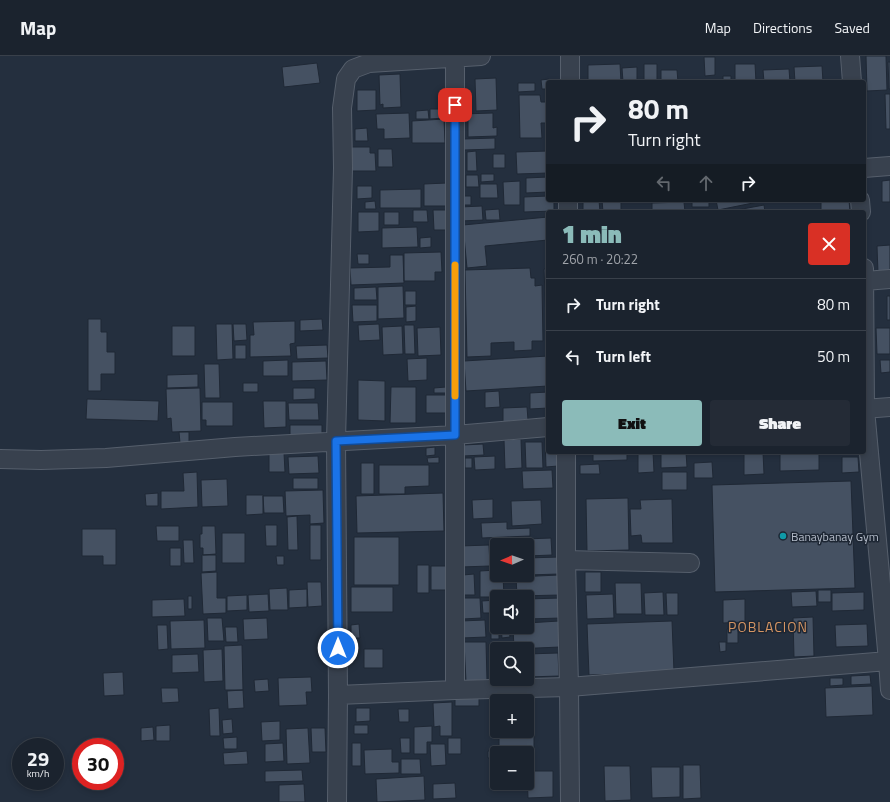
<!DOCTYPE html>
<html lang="en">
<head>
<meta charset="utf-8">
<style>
  body { margin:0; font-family:"Titillium Web",sans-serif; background:#242b36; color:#f1f3f6; height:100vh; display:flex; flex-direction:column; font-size:15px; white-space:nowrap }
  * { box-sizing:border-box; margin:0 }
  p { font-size:13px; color:#a0a4aa }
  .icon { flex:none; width:22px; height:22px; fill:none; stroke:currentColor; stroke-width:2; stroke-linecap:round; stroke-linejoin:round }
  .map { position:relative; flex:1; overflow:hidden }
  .details { position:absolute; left:546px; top:154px; width:320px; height:244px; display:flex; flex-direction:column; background:#1b232e; border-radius:4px; box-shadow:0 2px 6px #0003,0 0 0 1px #39404a }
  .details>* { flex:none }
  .banner { position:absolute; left:546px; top:24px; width:320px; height:122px; border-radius:4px; box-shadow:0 2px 6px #0003,0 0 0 1px #39404a; background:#1b232e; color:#f1f3f6; overflow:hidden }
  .needle { width:26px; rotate:268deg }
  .controls { position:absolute; left:490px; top:482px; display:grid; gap:8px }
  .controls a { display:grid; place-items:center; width:44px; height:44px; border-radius:4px; background:#1b232e; box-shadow:0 2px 6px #0003,0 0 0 1px #39404a; font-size:20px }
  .speed { position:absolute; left:12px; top:682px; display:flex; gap:8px; font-size:20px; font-weight:700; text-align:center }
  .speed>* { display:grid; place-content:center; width:52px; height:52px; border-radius:50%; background:#1b232e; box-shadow:0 2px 6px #0003,0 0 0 1px #39404a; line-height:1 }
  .speed small { font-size:10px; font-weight:400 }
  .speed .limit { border:6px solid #d22; background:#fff; color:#111 }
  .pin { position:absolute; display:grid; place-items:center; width:34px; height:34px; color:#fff; margin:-17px; border-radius:8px; box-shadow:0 2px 6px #0006 }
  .me { position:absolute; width:44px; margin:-22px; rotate:0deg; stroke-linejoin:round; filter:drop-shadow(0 0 3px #0008) }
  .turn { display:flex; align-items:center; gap:14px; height:84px; padding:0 16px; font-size:18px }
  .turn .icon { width:52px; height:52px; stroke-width:2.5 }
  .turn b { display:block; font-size:28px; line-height:34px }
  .lanes { display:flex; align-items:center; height:38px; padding:0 16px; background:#0003; justify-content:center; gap:20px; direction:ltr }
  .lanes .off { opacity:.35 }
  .round { display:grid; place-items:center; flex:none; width:42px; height:42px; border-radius:4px; background:#242b36 }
  .head { display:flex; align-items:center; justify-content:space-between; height:68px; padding:0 16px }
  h1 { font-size:24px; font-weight:800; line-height:30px; color:#8bbbb9 }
  .cta { display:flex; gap:8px; margin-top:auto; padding:8px 16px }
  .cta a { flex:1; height:46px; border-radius:4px; background:#8bbbb9; color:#111; font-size:16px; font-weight:800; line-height:46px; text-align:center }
  .cta a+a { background:#242b36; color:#f1f3f6 }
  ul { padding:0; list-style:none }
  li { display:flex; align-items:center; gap:12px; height:52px; padding:0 16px; border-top:1px solid #39404a }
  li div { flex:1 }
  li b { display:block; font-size:15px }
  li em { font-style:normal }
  header { display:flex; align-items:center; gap:24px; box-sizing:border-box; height:56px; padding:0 20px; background:#1b232e; border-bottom:1px solid #39404a }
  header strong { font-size:19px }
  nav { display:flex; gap:22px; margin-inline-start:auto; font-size:14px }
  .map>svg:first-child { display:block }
  .building { fill:#455162; stroke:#1f2835 }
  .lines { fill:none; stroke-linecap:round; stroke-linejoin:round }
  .minor-casing { stroke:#565f6c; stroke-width:20 }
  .minor { stroke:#38414e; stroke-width:18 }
  .route-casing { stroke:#114b97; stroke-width:10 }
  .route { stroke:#1a73e8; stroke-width:7 }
  .slow { stroke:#f59e0b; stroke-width:7 }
  .culture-dot { fill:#0f9aa8; stroke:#1d2633; stroke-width:1.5 }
  .labels { text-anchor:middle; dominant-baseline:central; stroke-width:3; stroke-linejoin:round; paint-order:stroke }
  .poi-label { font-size:12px; fill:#b4bcc9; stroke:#1d2633; text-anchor:start }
  .quarter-label { font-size:14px; letter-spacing:1px; fill:#d59563; stroke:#1d2633 }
</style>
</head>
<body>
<header>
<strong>Map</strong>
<nav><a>Map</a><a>Directions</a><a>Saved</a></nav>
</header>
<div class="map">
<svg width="890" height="746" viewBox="0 0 890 746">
  <rect width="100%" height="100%" fill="#242f3e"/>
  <path class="building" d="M866,0H886L887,34L867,35Z
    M704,1H715V19L705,20Z
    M888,6H890V33H889Z
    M317,7L320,27L284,31L282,11Z
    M620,8L621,26H588V9Z
    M644,8H657V26H644Z
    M735,8H755L756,26H735Z
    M822,10L823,26H795L794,11Z
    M637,11V26H623L622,12Z
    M789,13L790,26H764L763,14Z
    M661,14H677L678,26H661Z
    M400,18L401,51L383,52V48L380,49L379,19Z
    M723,20H731V26H723Z
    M496,22L497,54L476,55L475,23Z
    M549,23L548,33H542L541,24Z
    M716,24V26H692V25Z
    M518,27H535V35L518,36Z
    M357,34H376V54L357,55Z
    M460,34H469L470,52H460Z
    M885,38H890V73H886Z
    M519,39H540L541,46H548V67H541L542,82H520Z
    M430,53H445V62L430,63Z
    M428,54L429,63H416V55Z
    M409,57L410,82L384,83V73H377L376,58Z
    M493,57V72L497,71V80L468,81V64L462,65V58Z
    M444,63L445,87H412V65Z
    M367,72L368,85H355V73Z
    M495,82V93L464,94L463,83Z
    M351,91H370V97H375L376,115H352Z
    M378,93H392L393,111H378Z
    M476,95L477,115H467V96Z
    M548,95V117L517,118L516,96Z
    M493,98H505V112H493Z
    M481,118H494V125L481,126Z
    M466,119H478L479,131H466Z
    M548,121V136L526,137V122Z
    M890,124V146H882V125Z
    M520,125V149H504L503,126Z
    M447,127V150H424V128Z
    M480,128H497L498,142H480Z
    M357,130H372V142L357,143Z
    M421,133V152H380V134Z
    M460,140H471V149H461Z
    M548,140V144H554V155L524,156V141Z
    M583,144H599L600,156H583Z
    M602,144H621V156H603Z
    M692,144H709V151H692Z
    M716,144H757L758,146L718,154Z
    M849,144L850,156H821V145Z
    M375,145L376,153H365V146Z
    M684,146L685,156H652V147Z
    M764,149L765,156H726Z
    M482,150L483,164L461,165L460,151Z
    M499,153L500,164H486L485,154Z
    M413,154H427L428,166H413Z
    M433,154H447L448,174H434Z
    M358,156H379V175L358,176Z
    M384,156H399V169H384Z
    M548,161V184L485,190L487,210L467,212L463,169Z
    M417,171L418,191L382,192V172Z
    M431,181V191L420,192V182Z
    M890,189V217H878L877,190Z
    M441,196L442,216H435V225H404V197Z
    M357,198H369V208H358Z
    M390,199H403L404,227L351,229L350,212L390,211Z
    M530,212L531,222H535V230L542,229L543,285H532V294L514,295V286L491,287V300L467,301L465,214Z
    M544,213H548V289H547Z
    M403,230L404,262L378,263V231Z
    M376,231L377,244H354V232Z
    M405,235H416V249H405Z
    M887,240H890V264H887Z
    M352,249H377V265L353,266Z
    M416,250V265L406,266V251Z
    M88,263H101V276H107V296H115V318H101V335H88Z
    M322,263L323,274L300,275V264Z
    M295,265V287L290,288L291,300L250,301V279H254L253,266Z
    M216,268H232L233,303L217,304Z
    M233,268H246L247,284L234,285Z
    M379,268L380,284L359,285L358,269Z
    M404,269H414L415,298H405Z
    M172,270H195V300H172Z
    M402,270L403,298L383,299L382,271Z
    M440,271L441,299L418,300L417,272Z
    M876,272H890V298H877Z
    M235,289H246V303H235Z
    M327,289L328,302L297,303L296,290Z
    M548,300V330L466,335L464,305Z
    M427,302V324L408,325L407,303Z
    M288,304V320H263V305Z
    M880,304H890V316L881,317Z
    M326,305L327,324L292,325V306Z
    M204,308H219L220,342H205Z
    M198,318V331L167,332V319Z
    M358,324L385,325V365L358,364Z
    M243,327H258V336H243Z
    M391,331H416V367H390Z
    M446,331V337H434V332Z
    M200,332L201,375L172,376L171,362L167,363L166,333Z
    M293,332H315V343L293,344Z
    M499,335L500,351L485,352V336Z
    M548,336V352L530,353V337Z
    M426,339H449L450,357H426Z
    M87,343L159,345L158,365L86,363Z
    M263,345H286V371L264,372Z
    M202,346H233V370H206V364H202Z
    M288,347H318L319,364H289Z
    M527,351L528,364L503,366V352Z
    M290,369H322V382L290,383Z
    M179,376H189V386L180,387Z
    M545,382H548V396H557L558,410L546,411Z
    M521,383L522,412L505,413L504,384Z
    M525,386H542L543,412H526Z
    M483,388L484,399L463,400V389Z
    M435,391V399L426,400V392Z
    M593,396H627V404L593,405Z
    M638,396H653L654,416L638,417Z
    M661,396H686L687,411L661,412Z
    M744,396H763L764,418L744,419Z
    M780,396H819V414L780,415Z
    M284,397L285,416H269V398Z
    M318,400L319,417L289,418L288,401Z
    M495,400V413L475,414L474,401Z
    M439,401V407H428L427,402Z
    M842,401H858L859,416L842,417Z
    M465,402H472V412H465Z
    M712,406L713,422H694V407Z
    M361,407H374V438H361Z
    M599,408L600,418H580V409Z
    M379,409H429V430L405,431V438H379Z
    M552,414L553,432L523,433L522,415Z
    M197,416L198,451L161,453V435H184L183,417Z
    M662,416H687V434H662Z
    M293,422H318V433H293Z
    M227,423L228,450L202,451L201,424Z
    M851,425L855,532L715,536L712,429Z
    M323,434L324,467L310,468V459L286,460L285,435Z
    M158,437V450H146L145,438Z
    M443,437L444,475L357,477L356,440Z
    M246,439H263V458L246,459Z
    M263,440H283L284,457H264Z
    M628,442L629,494L587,495L586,443Z
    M493,443V462L473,463L472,444Z
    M672,443L673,487H642L641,479L631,480L630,453H641L640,444Z
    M541,444L542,468L512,470L511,445Z
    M297,460L298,494H288L287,461Z
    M507,466V473L530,472V480L482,482L481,467Z
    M265,469H277V490H266Z
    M310,469H321V504H310Z
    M156,470H179V485H157Z
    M202,470H215L216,498L203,499V492H200V478H202Z
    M82,473H116V509H103V500H82Z
    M222,477H245V507H222Z
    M354,481H399V529H354Z
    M551,482L552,499L527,500V489H500V484Z
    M183,484H193L194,507H184Z
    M489,489L490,510L461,511L460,490Z
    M170,492H181V510H170Z
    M202,499H216V515L202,516Z
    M276,500H284V509H277Z
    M559,501V518L527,519V502Z
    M417,509H429V537H417Z
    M431,510H448V534H431Z
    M497,514V519H503L504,541H480V515Z
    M217,516V542H226V557L203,558L201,517Z
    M585,516H601V536H585Z
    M474,518L475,539H464L463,519Z
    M559,519L560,539L517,540L516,521Z
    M307,526H321L322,550L308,551Z
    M615,527H641L642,558H616Z
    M351,531H393V556H351Z
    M287,532L288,554H270L269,533Z
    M307,533V551L289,552V534Z
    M818,534H831V546H818Z
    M816,535L817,550L792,551L791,536Z
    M663,536L664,559H645L644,537Z
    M864,536V554L832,555V537Z
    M666,537H678V559H667Z
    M268,538L269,555L249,556L248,539Z
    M613,538L614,562L587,563L586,539Z
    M247,539V554L227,555V540Z
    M188,540H192V553H188Z
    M462,542H480L481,562L463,563Z
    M560,542L561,562L527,563V543Z
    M184,543L185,560L152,561V544Z
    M745,543V566L723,567V544Z
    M497,544V557H483L482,545Z
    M813,561L814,600L794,601L793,562Z
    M207,562H222L224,585H208Z
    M267,562L268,583L244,584L243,563Z
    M204,564L205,592L171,593L170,565Z
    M485,564L486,581L462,582L461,565Z
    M491,564H497V571H499V583H491Z
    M559,565L560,591L514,593L513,571H527V567Z
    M672,565L674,616L589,619L587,568Z
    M359,568L360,582H351V569Z
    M867,568L868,590L836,591L835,569Z
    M157,569H167L168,593L158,594Z
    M225,571H237L238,586H226Z
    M501,571H509L510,581L502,582Z
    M738,572V587H727V573Z
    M464,586H486L487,624L466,625Z
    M719,586H726V595L720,596Z
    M509,587V593H497V603L490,604L489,588Z
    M242,589L243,634H225L224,590Z
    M222,593L223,625L204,626L203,594Z
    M364,593H383V612H364Z
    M558,597L559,620L527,621V598Z
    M198,598L199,616L172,617V599Z
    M491,607H497V623H511V625L492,626Z
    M123,616L124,639L104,640L103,617Z
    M870,619L871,628L851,629V620Z
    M311,621L312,636H306L307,649L279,650L278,622Z
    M830,622H843V629L830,630Z
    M268,623L269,635L255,636L254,624Z
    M872,630L873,659L826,661L825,632Z
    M161,632H178L179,646L162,647Z
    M243,634L244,652L228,653L227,635Z
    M455,640H479V650H455Z
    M452,646V680H440V670L434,671L433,647Z
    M219,652L220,680H210L209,653Z
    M356,652H370V665L356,666Z
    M398,653H409V666H399Z
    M491,656H497V671H491Z
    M232,663L233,677L223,678L222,664Z
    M280,665V684L262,685L261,666Z
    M170,669V685H156V670Z
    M354,669H368V678H354Z
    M432,670V686H427V698H414V671Z
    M153,671L154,684L141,685V672Z
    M308,672L310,707L287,708L286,673Z
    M311,672H325L326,696H312Z
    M527,674H534V700H527V697H499V675H527Z
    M237,681V693H224L223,682Z
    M400,682H410V697H401Z
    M448,682H461V698H448Z
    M283,687L284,705L265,706V688Z
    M352,687H361V710H352Z
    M430,688H445L446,709L431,710Z
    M392,693V706H399V717L365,718L364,694Z
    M247,695L248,708L224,709L223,697Z
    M488,695H496V702H488Z
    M401,703H420L421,718H401Z
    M683,709H700L701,742L683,743Z
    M604,710H630L631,744L605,745Z
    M651,711H680V741L652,742Z
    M302,714L303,725L265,726V715Z
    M527,715H553V741L528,742Z
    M424,720L425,744L377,746L376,723Z
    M455,727L456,742L433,743V728Z
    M304,728L305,746H279V729Z"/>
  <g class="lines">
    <defs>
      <path id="minor" d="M850,0L852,26
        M455,2V634
        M570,26V0
        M864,112L890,110
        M860,144L861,156
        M568,156V144
        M864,212L865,353L888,605L890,634
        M865,225L890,223
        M864,353L890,351
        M566,396V504L569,631L570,746
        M0,403L41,404L106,402L235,391L455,379L548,371
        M566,504L690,507
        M338,639L455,634L569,631L888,605
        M337,746L338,639L336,385L343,112L342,52L346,23L353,13L369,7L481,0"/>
    </defs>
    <use href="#minor" class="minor-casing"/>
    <use href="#minor" class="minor"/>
  </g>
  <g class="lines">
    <defs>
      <path id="route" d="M338,592L336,385L455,379V49"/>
    </defs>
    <use href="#route" class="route-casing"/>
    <use href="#route" class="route"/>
    <path class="slow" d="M455,209V340"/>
  </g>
  <circle class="culture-dot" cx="783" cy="480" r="4"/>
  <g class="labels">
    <g class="poi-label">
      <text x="791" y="480">Banaybanay Gym</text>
    </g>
    <g class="quarter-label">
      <text x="768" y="570">POBLACION</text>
    </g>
  </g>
</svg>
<div class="controls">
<a><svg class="needle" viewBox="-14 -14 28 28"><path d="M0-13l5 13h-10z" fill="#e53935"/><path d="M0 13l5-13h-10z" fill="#a0a4aa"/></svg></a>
<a><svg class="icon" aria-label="sound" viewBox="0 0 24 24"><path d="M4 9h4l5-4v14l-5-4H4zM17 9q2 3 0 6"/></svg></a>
<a><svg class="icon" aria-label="search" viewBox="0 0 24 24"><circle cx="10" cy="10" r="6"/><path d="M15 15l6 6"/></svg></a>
<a>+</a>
<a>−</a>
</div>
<div class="speed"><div>29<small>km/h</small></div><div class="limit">30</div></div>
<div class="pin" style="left:455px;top:49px;background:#d93025"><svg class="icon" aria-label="arrive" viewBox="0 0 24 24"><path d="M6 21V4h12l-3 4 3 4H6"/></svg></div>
<svg class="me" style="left:338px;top:592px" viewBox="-20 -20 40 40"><circle r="17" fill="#1a73e8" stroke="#fff" stroke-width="3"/><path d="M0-11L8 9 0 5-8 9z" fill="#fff"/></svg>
<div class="banner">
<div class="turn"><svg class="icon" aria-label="right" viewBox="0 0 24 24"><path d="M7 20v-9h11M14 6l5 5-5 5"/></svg><div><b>80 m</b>Turn right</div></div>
<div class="lanes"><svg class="icon off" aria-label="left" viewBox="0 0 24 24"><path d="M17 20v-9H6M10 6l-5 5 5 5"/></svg><svg class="icon off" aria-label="ahead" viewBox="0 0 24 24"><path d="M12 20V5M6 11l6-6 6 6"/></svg><svg class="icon" aria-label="right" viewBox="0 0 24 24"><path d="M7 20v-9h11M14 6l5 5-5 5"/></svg></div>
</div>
<section class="details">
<div class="head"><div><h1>1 min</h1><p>260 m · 20:22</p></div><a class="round" style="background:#d93025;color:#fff"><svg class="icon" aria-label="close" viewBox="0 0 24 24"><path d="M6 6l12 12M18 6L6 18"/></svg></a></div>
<ul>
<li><svg class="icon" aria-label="right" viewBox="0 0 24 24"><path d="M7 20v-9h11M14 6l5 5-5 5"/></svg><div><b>Turn right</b></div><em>80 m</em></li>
<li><svg class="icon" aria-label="left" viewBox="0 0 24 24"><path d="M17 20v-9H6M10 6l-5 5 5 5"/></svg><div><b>Turn left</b></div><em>50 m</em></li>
</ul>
<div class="cta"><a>Exit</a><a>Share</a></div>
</section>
</div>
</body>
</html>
